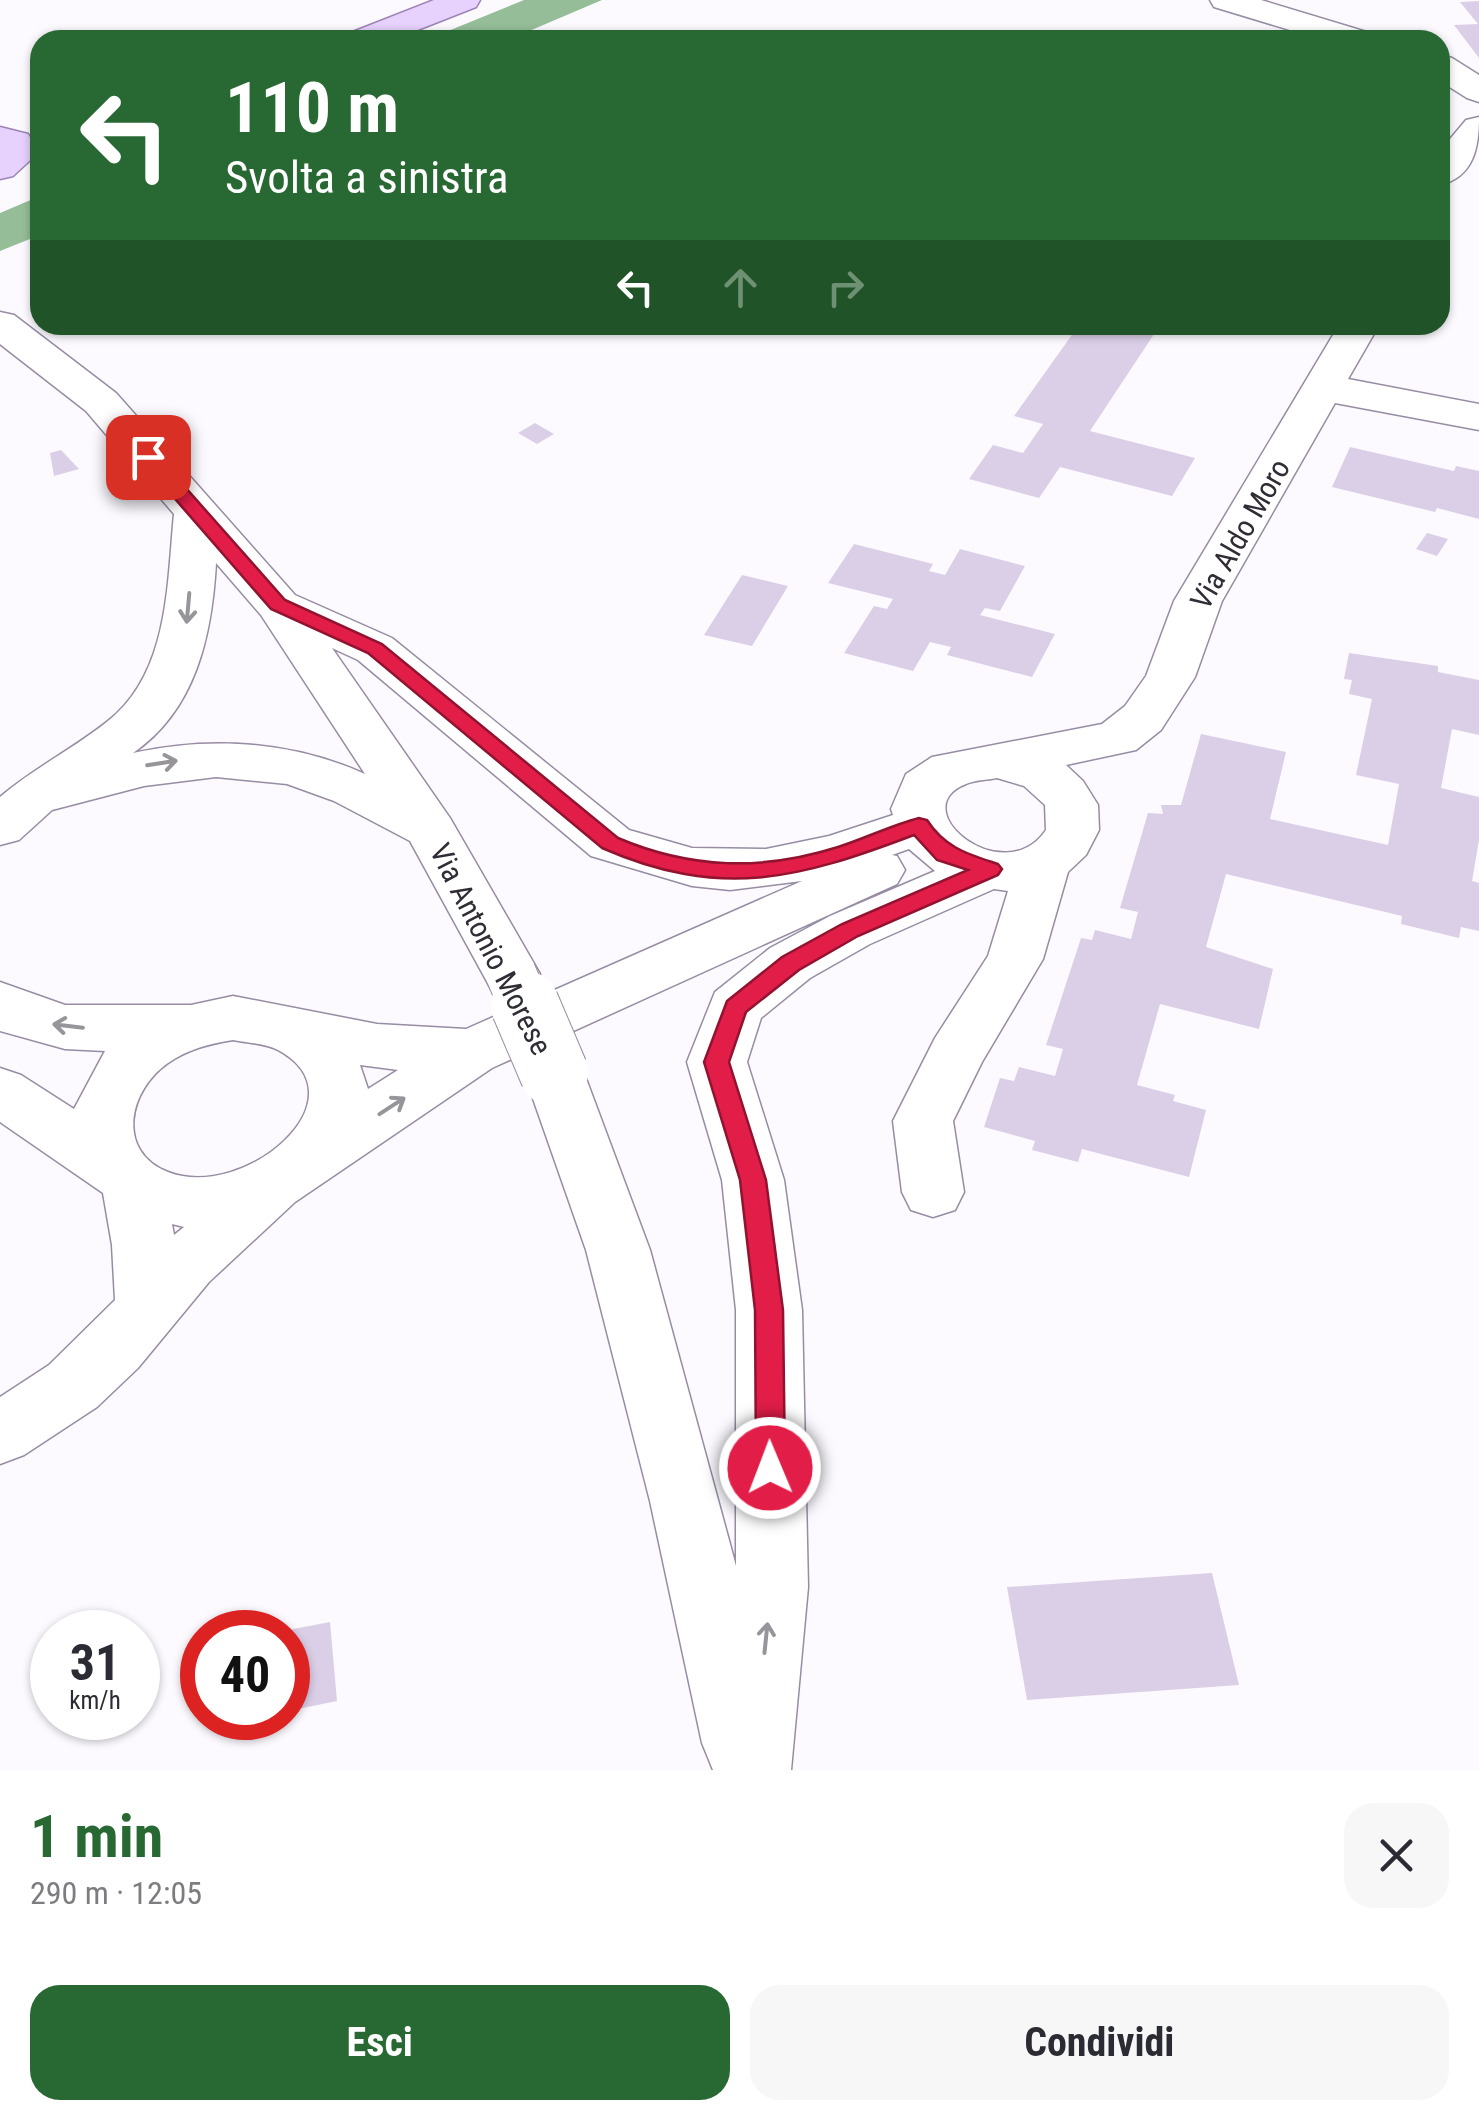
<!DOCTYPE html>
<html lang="it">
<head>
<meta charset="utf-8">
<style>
  body { margin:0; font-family:"Roboto Condensed",sans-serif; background:#f7f7f7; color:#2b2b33; height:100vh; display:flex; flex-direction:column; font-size:38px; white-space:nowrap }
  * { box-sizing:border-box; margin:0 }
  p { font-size:32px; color:#7c7c81 }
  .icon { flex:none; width:55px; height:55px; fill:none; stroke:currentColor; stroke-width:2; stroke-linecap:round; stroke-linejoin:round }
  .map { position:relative; height:1770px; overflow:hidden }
  .panel { display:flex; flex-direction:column; background:#fff; flex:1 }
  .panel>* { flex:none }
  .guide { position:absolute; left:30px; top:30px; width:1420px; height:305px; border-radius:30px; box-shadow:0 2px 8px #0004; background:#286933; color:#fff; overflow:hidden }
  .speed { position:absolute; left:30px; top:1610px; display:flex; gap:20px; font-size:50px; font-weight:700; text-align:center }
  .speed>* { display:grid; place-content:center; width:130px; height:130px; border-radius:50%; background:#fff; box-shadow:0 2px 8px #0004; line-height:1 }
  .speed small { font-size:25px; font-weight:400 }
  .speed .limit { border:15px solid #d22; background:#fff; color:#111 }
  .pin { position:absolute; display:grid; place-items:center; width:85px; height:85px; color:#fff; margin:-42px; border-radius:20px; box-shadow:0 5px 15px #0006 }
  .me { position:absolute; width:110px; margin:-55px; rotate:359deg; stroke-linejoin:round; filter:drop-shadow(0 0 8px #0008) }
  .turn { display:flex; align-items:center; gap:35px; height:210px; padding:0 30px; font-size:45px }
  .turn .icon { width:130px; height:130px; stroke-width:2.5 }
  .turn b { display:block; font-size:70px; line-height:85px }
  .lanes { display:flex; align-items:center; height:95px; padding:0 30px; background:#0003; justify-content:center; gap:50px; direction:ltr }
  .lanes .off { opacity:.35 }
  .round { display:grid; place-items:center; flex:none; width:105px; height:105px; border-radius:30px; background:#f7f7f7 }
  .head { display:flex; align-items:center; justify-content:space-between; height:170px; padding:0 30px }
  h1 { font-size:60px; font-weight:700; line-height:75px; color:#286933 }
  .button { display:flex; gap:20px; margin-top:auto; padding:20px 30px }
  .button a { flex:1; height:115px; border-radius:30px; background:#286933; color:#fff; font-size:40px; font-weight:700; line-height:115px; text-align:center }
  .button a+a { background:#f7f7f7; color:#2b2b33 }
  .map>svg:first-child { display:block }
  .water { fill:#95be98 }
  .building { fill:#dbcfe8 }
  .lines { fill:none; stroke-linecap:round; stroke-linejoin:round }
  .minor-casing { stroke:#978ca3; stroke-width:3 }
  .major-casing { stroke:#9d83b6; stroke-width:3 }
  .minor { fill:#fff; fill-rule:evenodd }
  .major { fill:#e7d1fd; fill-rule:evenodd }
  .minor-bridge-far1-casing { stroke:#978ca3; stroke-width:52; stroke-linecap:butt }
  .minor-bridge-casing { stroke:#978ca3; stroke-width:70; stroke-linecap:butt }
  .minor-bridge-far1 { stroke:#fff; stroke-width:50 }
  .minor-bridge { stroke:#fff; stroke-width:68 }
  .oneway { stroke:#98959a }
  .route { fill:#e11d48; stroke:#92132f; stroke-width:2.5 }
  .labels { text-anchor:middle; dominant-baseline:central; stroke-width:8; stroke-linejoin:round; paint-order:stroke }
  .street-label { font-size:30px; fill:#302b35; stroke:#fff }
</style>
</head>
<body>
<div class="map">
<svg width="1479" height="1770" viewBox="0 0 1479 1770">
  <rect width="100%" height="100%" fill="#fcfaff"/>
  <path class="water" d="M524,0H602L508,40H426Z
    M40,196V235L0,251V213Z"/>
  <path class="building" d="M1479,1V58L1454,25L1478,24L1460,2Z
    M1079,325H1160L1090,431L1195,458L1172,496L1060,467L1039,498L969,479L993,445L1023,453L1043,424L1014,416Z
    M535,423L554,434L537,444L518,433Z
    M1350,447L1454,471L1456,466L1479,471V519L1437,508L1435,512L1332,487Z
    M61,450L79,469L54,476L50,453Z
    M1427,533L1448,539L1437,556L1416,549Z
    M854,544L933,564L929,571L945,575L960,549L1025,566L1000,611L985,608L980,615L1055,634L1032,677L947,655L951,647L930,642L913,671L844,653L874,606L887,609L893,599L828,583Z
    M742,575L788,586L752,646L704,635Z
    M1349,653L1438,666V672L1479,680V735L1452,729L1441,788L1479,797V840L1472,881L1479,883V931L1461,927L1459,938L1401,924L1402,916L1226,874L1206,947L1273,969L1259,1029L1160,1004L1137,1085L1175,1095L1173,1101L1206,1110L1189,1177L1082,1149L1078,1162L1032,1150L1035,1141L984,1127L1000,1078L1014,1081L1019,1067L1055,1076L1063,1049L1046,1045L1081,938L1092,940L1095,930L1131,939L1138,912L1120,908L1148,813L1163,814L1161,805H1181L1201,734L1286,752L1270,819L1388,845L1399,784L1356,775L1372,699L1349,694L1352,680L1344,679Z
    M1212,1573L1239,1685L1027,1700L1007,1587Z
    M330,1622L337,1701L288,1711V1630Z"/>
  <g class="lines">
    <defs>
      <path id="minor" d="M1210,0H1261L1370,33L1375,40H1323L1214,7Z
        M1440,55L1452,58L1479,75V102L1467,98L1440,81Z
        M1479,117C1479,147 1474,177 1440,185V151L1466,120Z
        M0,312L14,315L116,393L295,595L392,638L629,830L692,848L766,849L829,836L893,815L891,809L906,774L932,757L1102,724L1125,706L1146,676L1174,601L1339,325H1379L1348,379L1479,404V430L1335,403L1222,601L1195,677L1161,730L1136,750L1066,765L1083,781L1098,805L1099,830L1086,855L1068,872L1043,959L982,1062L953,1121L964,1192L955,1210L933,1217L911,1210L902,1192L893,1121L935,1038L988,956L1008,891L994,889L870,944L810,978L761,1018L747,1062L784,1180L802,1310L808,1587L791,1770H713L702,1743L650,1501L586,1250L524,1073L533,1057L554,1050L575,1057L584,1073L650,1250L736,1566V1310L722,1180L687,1062L715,992L770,948L830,916L935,871L909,849L892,855L897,856L905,870L897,884L492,1068L295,1202L209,1282L138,1368L97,1407L24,1455L0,1464V1397L49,1365L115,1300L112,1245L103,1193L0,1122V1068L21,1075L74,1109L105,1051L65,1049L0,1031V982L65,1005H191L233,996L377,1024L466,1029L802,881L730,890L692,886L591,856L358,660L332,648L450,818L540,974L531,989L511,995L491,989L410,841L334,801L287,784L216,777L144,786L52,810L19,840L0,845V797C34,768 73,749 108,721C169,673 167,585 174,514L86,411L0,344ZM216,563L261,615L365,774C292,741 211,736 133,753C196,710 212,635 216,563ZM997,778L1024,786L1045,805L1046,830C1004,892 902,809 966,784C975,780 987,780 997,778ZM233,1040C247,1043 265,1043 278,1050C367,1098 244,1202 168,1172C115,1151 129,1090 168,1063C188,1049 209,1044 233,1040ZM360,1065L398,1070L368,1089ZM172,1224L184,1227L174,1235Z"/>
      <path id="major" d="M434,0H480L476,7L392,40H345L350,33Z
        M0,127L28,134L39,152L13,176L0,179Z"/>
    </defs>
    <use href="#minor" class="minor-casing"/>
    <use href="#major" class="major-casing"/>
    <use href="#minor" class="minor"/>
    <use href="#major" class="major"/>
    <defs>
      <path id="minor-bridge-far1" d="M511,974L526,1008"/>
      <path id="minor-bridge" d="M525,1005L554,1073"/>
    </defs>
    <use href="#minor-bridge-far1" class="minor-bridge-far1-casing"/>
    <use href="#minor-bridge" class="minor-bridge-casing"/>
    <use href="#minor-bridge-far1" class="minor-bridge-far1"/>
    <use href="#minor-bridge" class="minor-bridge"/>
  </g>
  <defs><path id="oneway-shaft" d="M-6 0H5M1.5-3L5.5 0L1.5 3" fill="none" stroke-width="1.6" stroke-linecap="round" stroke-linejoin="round" transform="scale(2.5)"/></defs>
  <g class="oneway">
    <use href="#oneway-shaft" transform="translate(188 608) rotate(95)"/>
    <use href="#oneway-shaft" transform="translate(162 763) rotate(-9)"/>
    <use href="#oneway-shaft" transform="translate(68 1026) rotate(-173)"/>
    <use href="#oneway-shaft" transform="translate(392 1106) rotate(-33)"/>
    <use href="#oneway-shaft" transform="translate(766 1638) rotate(-84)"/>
  </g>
  <path class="route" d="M148,451L155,453L285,600L382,644L618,838C691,869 762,871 838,847C866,838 892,825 919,818L927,820C945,848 968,854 998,864L1002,869L998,875L858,936L799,970L746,1012L729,1062L766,1180L783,1310L785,1468L781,1477L770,1481L760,1477L756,1468L755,1310L740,1180L704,1062L727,1001L782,957L842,924L968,870L937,860L914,835C798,879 721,900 602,848L368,653L271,609L142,461L139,457Z"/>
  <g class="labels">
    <g class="street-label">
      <text transform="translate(1240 534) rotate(-60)">Via Aldo Moro</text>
      <text transform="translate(491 949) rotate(63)">Via Antonio Morese</text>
    </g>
  </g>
</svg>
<div class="speed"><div>31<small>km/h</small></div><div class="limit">40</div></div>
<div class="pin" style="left:148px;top:457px;background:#d93025"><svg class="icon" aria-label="arrive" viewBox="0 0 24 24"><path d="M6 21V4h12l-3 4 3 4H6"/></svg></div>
<svg class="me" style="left:770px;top:1468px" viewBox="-20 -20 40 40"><circle r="17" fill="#e11d48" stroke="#fff" stroke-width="3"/><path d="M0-11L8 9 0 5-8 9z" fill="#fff"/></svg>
<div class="guide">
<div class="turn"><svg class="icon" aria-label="left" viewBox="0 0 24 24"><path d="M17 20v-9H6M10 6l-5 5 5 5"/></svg><div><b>110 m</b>Svolta a sinistra</div></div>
<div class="lanes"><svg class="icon" aria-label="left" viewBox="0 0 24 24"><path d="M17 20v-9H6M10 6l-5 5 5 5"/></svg><svg class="icon off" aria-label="ahead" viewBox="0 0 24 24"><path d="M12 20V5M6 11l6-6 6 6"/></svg><svg class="icon off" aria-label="right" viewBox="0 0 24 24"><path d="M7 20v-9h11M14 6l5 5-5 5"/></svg></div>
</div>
</div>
<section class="panel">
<div class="head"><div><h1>1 min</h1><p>290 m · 12:05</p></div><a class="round"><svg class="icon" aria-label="close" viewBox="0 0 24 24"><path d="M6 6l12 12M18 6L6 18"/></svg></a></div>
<div class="button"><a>Esci</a><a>Condividi</a></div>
</section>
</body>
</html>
